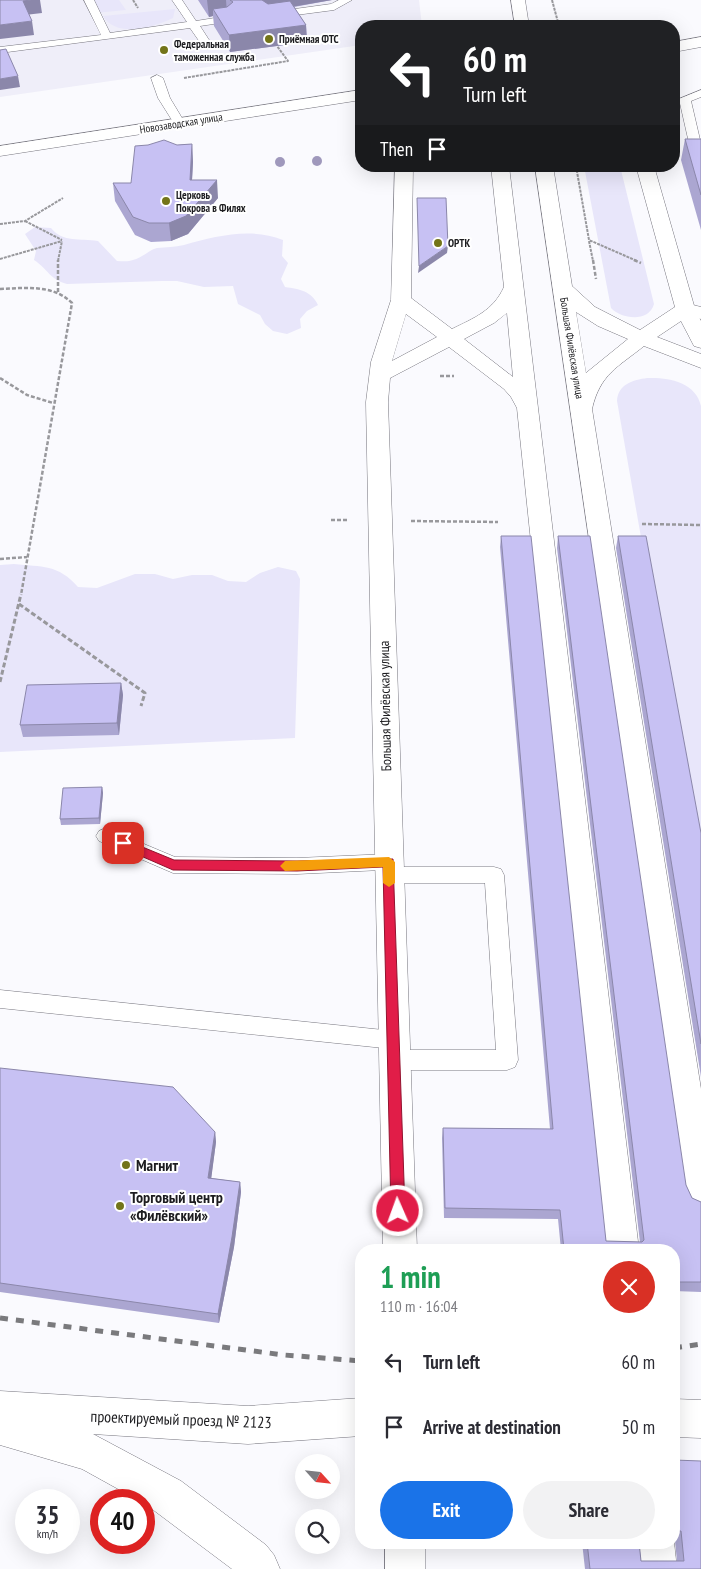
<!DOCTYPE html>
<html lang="en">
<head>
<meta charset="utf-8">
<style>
  body { margin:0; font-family:"PT Sans Narrow",sans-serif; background:#f2f2f3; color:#2b2b33; height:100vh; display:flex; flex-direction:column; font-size:19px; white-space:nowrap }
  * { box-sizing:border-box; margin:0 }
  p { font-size:16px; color:#7c7c81 }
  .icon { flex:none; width:28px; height:28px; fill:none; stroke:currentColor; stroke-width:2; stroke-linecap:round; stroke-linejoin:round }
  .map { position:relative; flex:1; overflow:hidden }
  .panel { position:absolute; left:355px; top:1244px; width:325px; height:305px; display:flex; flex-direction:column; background:#fff; border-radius:20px; box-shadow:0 5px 20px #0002 }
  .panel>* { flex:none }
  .guide { position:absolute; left:355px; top:20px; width:325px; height:152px; border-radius:20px; box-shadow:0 5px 20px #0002; background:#202124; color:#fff; overflow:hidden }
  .needle { width:32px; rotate:117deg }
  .buttons { position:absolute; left:295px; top:1454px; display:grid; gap:10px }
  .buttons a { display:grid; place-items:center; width:45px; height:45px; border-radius:50%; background:#fff; box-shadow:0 5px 20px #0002; font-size:25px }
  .speed { position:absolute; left:15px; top:1489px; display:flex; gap:10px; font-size:25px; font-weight:700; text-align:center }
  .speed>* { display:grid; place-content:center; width:65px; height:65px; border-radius:50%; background:#fff; box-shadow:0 5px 20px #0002; line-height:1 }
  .speed small { font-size:12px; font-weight:400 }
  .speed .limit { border:8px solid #d22; background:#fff; color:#111 }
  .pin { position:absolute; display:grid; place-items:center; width:42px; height:42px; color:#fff; margin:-21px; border-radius:10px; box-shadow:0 2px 8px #0006 }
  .me { position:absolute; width:55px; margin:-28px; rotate:358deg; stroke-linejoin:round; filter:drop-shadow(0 0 4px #0008) }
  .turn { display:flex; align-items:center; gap:18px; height:105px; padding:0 25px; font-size:22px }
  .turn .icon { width:65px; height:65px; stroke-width:2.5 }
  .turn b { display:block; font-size:35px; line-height:42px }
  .then { display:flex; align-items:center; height:48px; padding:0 25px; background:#0003; gap:10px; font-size:19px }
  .round { display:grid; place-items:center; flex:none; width:52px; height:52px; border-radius:26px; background:#f2f2f3 }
  .headline { display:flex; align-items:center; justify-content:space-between; height:85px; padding:0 25px }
  h1 { font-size:30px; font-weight:600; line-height:38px; color:#1e9e55 }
  .action { display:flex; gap:10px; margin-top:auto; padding:10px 25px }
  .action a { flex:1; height:58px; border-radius:30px; background:#1a73e8; color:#fff; font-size:20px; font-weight:600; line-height:58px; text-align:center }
  .action a+a { background:#f2f2f3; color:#2b2b33 }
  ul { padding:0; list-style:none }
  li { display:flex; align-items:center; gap:15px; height:65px; padding:0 25px }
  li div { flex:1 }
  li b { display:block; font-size:19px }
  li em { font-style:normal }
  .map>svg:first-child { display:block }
  .built { fill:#efeef9 }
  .green { fill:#e8e6fa }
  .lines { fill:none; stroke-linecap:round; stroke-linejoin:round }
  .lane-casing { stroke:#77767f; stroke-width:1 }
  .street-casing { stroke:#77767f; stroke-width:1 }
  .secondary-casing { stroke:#77767f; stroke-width:1 }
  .path-far2 { stroke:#98989c; stroke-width:2; stroke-dasharray:3 1; stroke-linecap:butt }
  .path-far1 { stroke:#98989c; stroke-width:2.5; stroke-dasharray:4 2; stroke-linecap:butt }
  .path { stroke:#98989c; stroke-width:3; stroke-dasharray:5 2.5; stroke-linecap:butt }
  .lane { fill:#fff; fill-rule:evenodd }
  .street { fill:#fff; fill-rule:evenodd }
  .secondary { fill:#fff; fill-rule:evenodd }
  .rail { stroke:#7a7a7d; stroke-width:5; stroke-dasharray:8 8; stroke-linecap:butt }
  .tree { fill:#9f98bc }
  .wall { fill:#aba6d1 }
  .shaded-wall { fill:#8b87aa }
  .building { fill:#c7c1f3; stroke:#8b87aa }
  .route { fill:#e11d48; stroke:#92132f }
  .slow { fill:#f59e0b }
  .poi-dot { fill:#737419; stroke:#fff; stroke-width:2 }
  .labels { text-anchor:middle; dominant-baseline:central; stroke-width:4; stroke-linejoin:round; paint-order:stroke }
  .far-poi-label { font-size:11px; font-weight:bold; fill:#1d1d20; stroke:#fff; text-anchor:start }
  .far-street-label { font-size:11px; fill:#1d1d20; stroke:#fff }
  .street-label { font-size:14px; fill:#1d1d20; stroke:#fff }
  .near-poi-label { font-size:16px; font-weight:bold; fill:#1d1d20; stroke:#fff; text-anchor:start }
  .near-street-label { font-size:16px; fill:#1d1d20; stroke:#fff }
</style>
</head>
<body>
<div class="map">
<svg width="701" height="1569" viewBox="0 0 701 1569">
  <rect width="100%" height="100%" fill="#fafafe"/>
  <path class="built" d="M0,0H419L422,26H361V45L0,97Z"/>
  <path class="green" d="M89,0H119L126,10L95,13Z
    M175,9L173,18C154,27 117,39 103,16Z
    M584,166H620L654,304C649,323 621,319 611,308Z
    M35,227L51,228C63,243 80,238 98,241L117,261C122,261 128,262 133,260C142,258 149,250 157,248C166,247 175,247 184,245C216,236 251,227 283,240L282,256L288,263L281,279L285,287C300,289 311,291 318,305L307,311L300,319L301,328L287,334L273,331L265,324L260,315L238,304L233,286L204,287L177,281H162L67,284C49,279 49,270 34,260L36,251L25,234Z
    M647,378C668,377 696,382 701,406V878L617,401C618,384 633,380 647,378Z
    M14,564C42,567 58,564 78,587L97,588L135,574H155L173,579L192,575H212L228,581L246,582L260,573L278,567L296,571L300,579L295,738L0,752V565Z"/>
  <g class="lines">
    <defs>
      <path id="lane" d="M84,0H94L110,33L187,22L172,0H182L196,21L227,16L232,19L227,22L200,26L213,46L208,49L204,48L190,28L0,53V47L101,35Z
        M339,0H352L334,10L273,18L268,15L273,12L331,4Z
        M157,75L163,78L170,98L185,123L183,125H175L158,98L151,78Z
        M701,90V97L691,101L701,144V155L697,156L691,152L679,99Z
        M106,828L175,857L297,858L389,854L396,857L399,862L396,867H494L501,869L504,875L518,1060L515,1067L507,1070H394L386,1067L383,1060L386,1053L394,1050H496L485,883H389L382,881L379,875L382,870L297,874L173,873L99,841L96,836L99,831Z
        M0,990L393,1031L401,1033L404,1040L401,1047L393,1049L0,1008Z"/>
      <path id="street" d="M685,303L701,307V319L678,313L675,309L678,305Z"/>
      <path id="secondary" d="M511,0H525L529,26H515Z
        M701,37V47L674,52V42Z
        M361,90V100L0,156V146Z
        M395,166H413L411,298L452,329C474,318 493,311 504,287L491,166H509L639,1250H605L517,408L511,397L504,389L449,347L390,378L388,402L417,1250H383L366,402L371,362L391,300ZM507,313L513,377L464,339L494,323ZM406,314L437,337L392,361Z
        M535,166H553L572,286L595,307L640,330L675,307L636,166H654L695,309L701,321V348L694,346L681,321L657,337L701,354V368L644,346C618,367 600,374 592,409L701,1089V1211L689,1206L684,1195ZM576,312L598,326L628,339L586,373Z
        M0,1391L248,1406L361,1398V1436L248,1444L93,1434L181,1481L266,1545L274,1555L280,1569H232L144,1503V1500H138L82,1469L0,1445Z
        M674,1399L701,1400V1438L674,1437Z
        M385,1542H425V1569H385Z
        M634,1542H674L677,1569H637Z"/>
    </defs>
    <use href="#lane" class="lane-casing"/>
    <use href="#street" class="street-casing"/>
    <use href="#secondary" class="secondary-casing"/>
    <path class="path-far2" d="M133,0L138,8
      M552,0L559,26
      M184,78L288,61L277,46
      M576,166L589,240L637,261
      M25,221L62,240
      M0,224L25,221L63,198
      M589,241L593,261
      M0,259L62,241
      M58,261L62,241"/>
    <path class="path-far1" d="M593,260L596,279
      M634,260L641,263
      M0,289C25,288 53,284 72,303L21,595
      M58,292V260
      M440,376H454
      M0,378L27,395L53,403
      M331,520H347
      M411,521L498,522
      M642,524L701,525
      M0,559L27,557"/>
    <path class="path" d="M19,604L145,693L141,706
      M0,682L21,594"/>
    <use href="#lane" class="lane"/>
    <use href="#street" class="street"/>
    <use href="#secondary" class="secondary"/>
    <path class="rail" d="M0,1318L284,1355L361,1361
      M674,1348L701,1344"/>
  </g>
  <g class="tree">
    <circle cx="317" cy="161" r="5"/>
    <circle cx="280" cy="162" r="5"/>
  </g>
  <path class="wall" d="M198,0H332L294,7L306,25L307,42L230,52L214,26L213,16L209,17Z
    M685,139H701V230L681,160Z
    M192,144L193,162L192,180L218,198L188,234L171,241L151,242L135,235L115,201L113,183H131L177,145Z
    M501,536L606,1241L640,1242L557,548L558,536L686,1185L692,1198L701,1202V1292L674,1291V1250H561L558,1219L444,1218L442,1138L443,1128L550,1129L500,547Z
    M618,536L701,833V1077L616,548Z
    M121,683L123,695L119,735L23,737L20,725Z
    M102,787L103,793L100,824L61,825L60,819Z
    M0,1068L215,1132L216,1142L211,1178L240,1182L241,1192L234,1247L219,1323L0,1292Z
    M674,1460L701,1569H585L582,1542H639L641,1561H677L675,1541H674Z"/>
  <path class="shaded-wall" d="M31,0H40L42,13L25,15L23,1Z
    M207,0H226L227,14L213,9V16L209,17Z
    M261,0H332L268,11Z
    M32,21L34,35L0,39V25Z
    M306,25L307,42L230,52L229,35Z
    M18,76L20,87L0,90V79Z
    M192,144L193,162L191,198L190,180Z
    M217,180L218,198L188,234L171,241L169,223Z
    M448,246L447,253L418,273L419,266Z
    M121,683L123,695L119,735L117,723Z
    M102,787L103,793L100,824L99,818Z
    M215,1132L216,1142L210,1188L208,1178Z
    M240,1182L241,1192L234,1247L219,1323L218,1314Z"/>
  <path class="building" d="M0,0H31L23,1L32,21L0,25Z
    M230,0H262L268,4L290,1L306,25L229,35L213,9L227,7L233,2Z
    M6,49L18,76L0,79V50Z
    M685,139H701V195Z
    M164,140L177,145L192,144L190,180H217L186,216L169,223H149L133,217L113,183H131L135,146L148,145Z
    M417,198H446L448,246L419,266Z
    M501,536H531L606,1241L642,1242L644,1240L558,536H590L686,1185L692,1198L701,1202V1282H674V1250H564L560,1210L445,1208L443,1128L553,1129Z
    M618,536H646L701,833V1044Z
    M121,683L117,723L20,725L27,685Z
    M102,787L99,818L60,819L63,788Z
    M0,1068L173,1087L215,1132L208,1178L240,1182L232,1237L218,1314L0,1283Z
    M674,1460L701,1461V1569H590L587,1542H639L641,1561H684L681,1531H674Z"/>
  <path class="route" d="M123,839L174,860L297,861L393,859L405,1211L403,1215L398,1217L393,1215L391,1211L383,867L297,871L173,870L118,846L117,843Z"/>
  <path class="slow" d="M389,857L395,862V883L389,887L383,883V867L285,871L280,866L285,861Z"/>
  <g class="poi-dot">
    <circle cx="269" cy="39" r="5"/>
    <circle cx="164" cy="50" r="5"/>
    <circle cx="166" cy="201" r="5"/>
    <circle cx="438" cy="243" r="5"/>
    <circle cx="126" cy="1165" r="5"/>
    <circle cx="120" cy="1206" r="5"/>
  </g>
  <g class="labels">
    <g class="far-poi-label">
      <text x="279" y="39">Приёмная ФТС</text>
      <text x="174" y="44">Федеральная<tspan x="174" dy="13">таможенная служба</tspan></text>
      <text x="176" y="195">Церковь<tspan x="176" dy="13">Покрова в Филях</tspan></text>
      <text x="448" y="243">ОРТК</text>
    </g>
    <g class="far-street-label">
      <text transform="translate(181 123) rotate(-9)">Новозаводская улица</text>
      <text transform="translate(572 348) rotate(81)">Большая Филёвская улица</text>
    </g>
    <g class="street-label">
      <text transform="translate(385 706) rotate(-91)">Большая Филёвская улица</text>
    </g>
    <g class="near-poi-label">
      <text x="136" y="1165">Магнит</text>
      <text x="130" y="1197">Торговый центр<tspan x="130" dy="18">«Филёвский»</tspan></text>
    </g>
    <g class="near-street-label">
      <text transform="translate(181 1419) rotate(2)">проектируемый проезд № 2123</text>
    </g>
  </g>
</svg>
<div class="buttons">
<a><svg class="needle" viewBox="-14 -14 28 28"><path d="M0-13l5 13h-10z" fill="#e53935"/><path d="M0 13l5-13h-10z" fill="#7c7c81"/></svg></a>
<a><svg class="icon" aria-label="search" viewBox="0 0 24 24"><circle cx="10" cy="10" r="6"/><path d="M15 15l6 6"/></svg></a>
</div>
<div class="speed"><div>35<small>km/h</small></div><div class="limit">40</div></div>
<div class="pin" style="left:123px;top:843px;background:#d93025"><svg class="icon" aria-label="arrive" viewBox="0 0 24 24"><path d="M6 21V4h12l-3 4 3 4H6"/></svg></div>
<svg class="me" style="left:398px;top:1211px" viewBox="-20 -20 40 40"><circle r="17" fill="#e11d48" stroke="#fff" stroke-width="3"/><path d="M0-11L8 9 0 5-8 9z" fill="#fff"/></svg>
<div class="guide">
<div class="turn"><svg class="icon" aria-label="left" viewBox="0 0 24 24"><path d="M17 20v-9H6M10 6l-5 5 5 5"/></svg><div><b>60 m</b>Turn left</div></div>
<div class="then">Then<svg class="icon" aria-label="arrive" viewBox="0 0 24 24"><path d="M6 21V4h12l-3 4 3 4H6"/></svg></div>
</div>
<section class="panel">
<div class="headline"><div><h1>1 min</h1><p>110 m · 16:04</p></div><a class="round" style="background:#d93025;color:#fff"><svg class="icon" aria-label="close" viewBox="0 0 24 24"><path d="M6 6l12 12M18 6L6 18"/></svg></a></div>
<ul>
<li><svg class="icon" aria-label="left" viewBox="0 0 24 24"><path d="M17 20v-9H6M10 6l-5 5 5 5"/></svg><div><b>Turn left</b></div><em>60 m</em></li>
<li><svg class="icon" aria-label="arrive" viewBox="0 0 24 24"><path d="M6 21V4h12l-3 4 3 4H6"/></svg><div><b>Arrive at destination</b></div><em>50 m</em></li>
</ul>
<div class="action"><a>Exit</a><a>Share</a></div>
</section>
</div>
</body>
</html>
